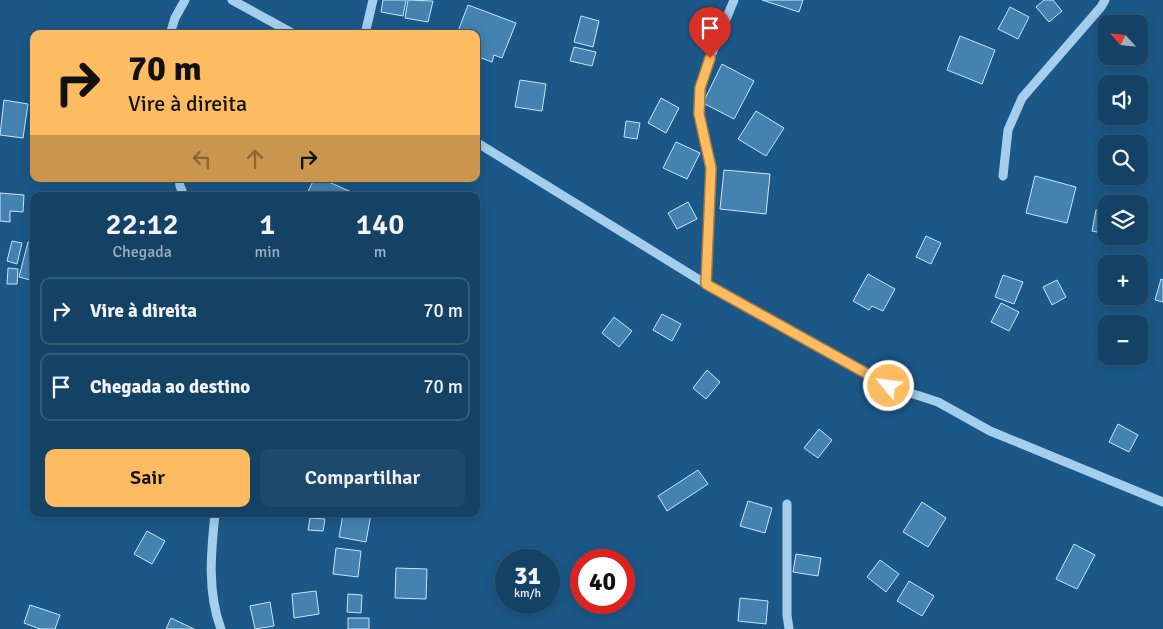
<!DOCTYPE html>
<html lang="pt">
<head>
<meta charset="utf-8">
<style>
  body { margin:0; font-family:Signika,sans-serif; background:#1d496b; color:#f1f3f6; height:100vh; display:flex; flex-direction:column; font-size:19px; white-space:nowrap }
  * { box-sizing:border-box; margin:0 }
  p { font-size:16px; color:#9db0bf }
  .icon { flex:none; width:28px; height:28px; fill:none; stroke:currentColor; stroke-width:2; stroke-linecap:round; stroke-linejoin:round }
  .map { position:relative; flex:1; overflow:hidden }
  .side { position:absolute; left:30px; top:192px; width:450px; height:325px; display:flex; flex-direction:column; background:#144265; border-radius:10px; box-shadow:0 2px 12px #0003,0 0 0 1px #335b79 }
  .side>* { flex:none }
  .banner { position:absolute; left:30px; top:30px; width:450px; height:152px; border-radius:10px; box-shadow:0 2px 12px #0003,0 0 0 1px #335b79; background:#fdbc61; color:#111; overflow:hidden }
  .needle { width:32px; rotate:297deg }
  .buttons { position:absolute; left:1098px; top:15px; display:grid; gap:10px }
  .buttons a { display:grid; place-items:center; width:50px; height:50px; border-radius:10px; background:#144265; box-shadow:0 2px 12px #0003,0 0 0 1px #335b79; font-size:25px }
  .speed { position:absolute; left:495px; top:549px; display:flex; gap:10px; font-size:25px; font-weight:700; text-align:center }
  .speed>* { display:grid; place-content:center; width:65px; height:65px; border-radius:50%; background:#144265; box-shadow:0 2px 12px #0003,0 0 0 1px #335b79; line-height:1 }
  .speed small { font-size:12px; font-weight:400 }
  .speed .limit { border:8px solid #d22; background:#fff; color:#111 }
  .pin { position:absolute; display:grid; place-items:center; width:42px; height:42px; color:#fff; margin:-51px -21px; border-radius:50% 50% 50% 0; rotate:-45deg; box-shadow:0 0 5px #0007 }
  .pin .icon { rotate:45deg }
  .me { position:absolute; width:55px; margin:-28px; rotate:299deg; stroke-linejoin:round; filter:drop-shadow(0 0 4px #0008) }
  .turn { display:flex; align-items:center; gap:18px; height:105px; padding:0 15px; font-size:22px }
  .turn .icon { width:65px; height:65px; stroke-width:2.5 }
  .turn b { display:block; font-size:35px; line-height:42px }
  .lanes { display:flex; align-items:center; height:48px; padding:0 15px; background:#0003; justify-content:center; gap:25px; direction:ltr }
  .lanes .off { opacity:.35 }
  .eta { display:flex; justify-content:space-evenly; align-items:center; height:85px; text-align:center }
  .eta b { font-size:30px; font-weight:600; line-height:35px }
  .button { display:flex; gap:10px; margin-top:auto; padding:10px 15px }
  .button a { flex:1; height:58px; border-radius:10px; background:#fdbc61; color:#111; font-size:20px; font-weight:600; line-height:58px; text-align:center }
  .button a+a { background:#1d496b; color:#f1f3f6 }
  ul { padding:0; list-style:none }
  li { display:flex; align-items:center; gap:15px; height:68px; margin:0 10px 8px; padding:0 5px; border:2px solid #335b79; border-radius:10px }
  li div { flex:1 }
  li b { display:block; font-size:19px }
  li em { font-style:normal }
  .map>svg:first-child { display:block }
  .building { fill:#4482b0; stroke:#c9e5f9 }
  .lines { fill:none; stroke-linecap:round; stroke-linejoin:round }
  .minor { stroke:#a4ceec; stroke-width:9 }
  .route-casing { stroke:#a47a3f; stroke-width:12 }
  .route { stroke:#fdbc61; stroke-width:9 }
</style>
</head>
<body>
<div class="map">
<svg width="1163" height="629" viewBox="0 0 1163 629">
  <rect width="100%" height="100%" fill="#1b5887"/>
  <path class="building" d="M383,0H406L403,16L381,12Z
    M408,0L433,1L428,22L405,18Z
    M762,0H803L799,12Z
    M1044,0H1053L1062,11L1049,22L1036,7Z
    M468,5L516,23L502,58L494,55L492,62L476,56V34H457Z
    M1010,7L1029,17L1018,39L998,29Z
    M581,16L599,21L593,47L574,42Z
    M960,36L995,50L982,84L947,70Z
    M574,47L596,52L592,66L570,61Z
    M722,64L754,81L734,119L703,103Z
    M520,80L546,84L542,111L515,107Z
    M661,98L679,108L666,133L648,123Z
    M4,100L28,104L23,138L0,135Z
    M756,111L784,128L766,156L738,139Z
    M626,121L640,123L637,139L624,137Z
    M676,142L700,153L687,179L663,168Z
    M724,170L770,174L766,214L720,209Z
    M1035,176L1076,187L1067,223L1026,213Z
    M314,179H322L358,195L357,196H306Z
    M0,193L24,195L23,212L10,211V222L0,221Z
    M688,202L697,219L677,229L668,213Z
    M1096,210L1106,212V234L1092,231Z
    M926,236L941,243L931,264L916,257Z
    M12,241L22,243L17,264L7,261Z
    M28,242L34,244V281L19,277Z
    M8,268L18,269L17,284H7Z
    M868,274L895,289L883,311L872,306L869,310L853,301Z
    M1003,275L1023,282L1014,304L995,297Z
    M1161,279L1163,280V302L1155,300Z
    M1057,280L1066,297L1052,305L1043,287Z
    M1001,303L1019,312L1009,331L991,322Z
    M662,314L681,324L672,341L653,330Z
    M614,317L632,331L619,347L602,333Z
    M707,370L720,382L706,399L693,388Z
    M1118,424L1138,435L1129,452L1109,442Z
    M819,429L832,440L818,458L804,448Z
    M698,470L708,484L667,511L658,496Z
    M748,501L772,508L765,533L740,526Z
    M922,502L946,518L928,547L903,532Z
    M343,514H371L366,542L339,537Z
    M310,518L325,519L323,531L308,530Z
    M147,531L165,541L152,564L134,554Z
    M1074,544L1095,555L1077,589L1056,579Z
    M336,548L361,551L358,577L333,574Z
    M796,554L821,558L818,576L793,572Z
    M880,560L899,574L886,592L867,577Z
    M396,568L427,569L426,599L395,598Z
    M909,581L934,596L922,616L897,601Z
    M316,591L319,614L294,618L292,594Z
    M348,594L362,595L361,613L347,612Z
    M740,598L768,601L766,624L738,621Z
    M270,602L274,626L255,629L250,606Z
    M30,605L60,615L55,629H40L24,623Z
    M171,618L194,629H166Z
    M348,618H369V629H348Z"/>
  <g class="lines">
    <path class="minor" d="M232,0L294,34
      M170,34L175,18L185,0
      M365,34L373,0
      M476,142L706,284L889,386L938,402L990,431L1163,502
      M1003,176L1008,130L1022,98L1101,7L1105,0
      M179,179L180,186L184,196
      M706,284L711,168L699,114L700,88L710,58L734,0
      M787,504V615L789,629
      M215,514C211,552 207,592 221,629"/>
  </g>
  <g class="lines">
    <defs>
      <path id="route" d="M710,58L700,88L699,114L711,168L706,284L889,386"/>
    </defs>
    <use href="#route" class="route-casing"/>
    <use href="#route" class="route"/>
  </g>
</svg>
<div class="buttons">
<a><svg class="needle" viewBox="-14 -14 28 28"><path d="M0-13l5 13h-10z" fill="#e53935"/><path d="M0 13l5-13h-10z" fill="#9db0bf"/></svg></a>
<a><svg class="icon" aria-label="sound" viewBox="0 0 24 24"><path d="M4 9h4l5-4v14l-5-4H4zM17 9q2 3 0 6"/></svg></a>
<a><svg class="icon" aria-label="search" viewBox="0 0 24 24"><circle cx="10" cy="10" r="6"/><path d="M15 15l6 6"/></svg></a>
<a><svg class="icon" aria-label="layers" viewBox="0 0 24 24"><path d="M12 4l9 5-9 5-9-5zM3 14l9 5 9-5"/></svg></a>
<a>+</a>
<a>−</a>
</div>
<div class="speed"><div>31<small>km/h</small></div><div class="limit">40</div></div>
<div class="pin" style="left:710px;top:58px;background:#d93025"><svg class="icon" aria-label="arrive" viewBox="0 0 24 24"><path d="M6 21V4h12l-3 4 3 4H6"/></svg></div>
<svg class="me" style="left:889px;top:386px" viewBox="-20 -20 40 40"><circle r="17" fill="#fdbc61" stroke="#fff" stroke-width="3"/><path d="M0-11L8 9 0 5-8 9z" fill="#fff"/></svg>
<div class="banner">
<div class="turn"><svg class="icon" aria-label="right" viewBox="0 0 24 24"><path d="M7 20v-9h11M14 6l5 5-5 5"/></svg><div><b>70 m</b>Vire à direita</div></div>
<div class="lanes"><svg class="icon off" aria-label="left" viewBox="0 0 24 24"><path d="M17 20v-9H6M10 6l-5 5 5 5"/></svg><svg class="icon off" aria-label="ahead" viewBox="0 0 24 24"><path d="M12 20V5M6 11l6-6 6 6"/></svg><svg class="icon" aria-label="right" viewBox="0 0 24 24"><path d="M7 20v-9h11M14 6l5 5-5 5"/></svg></div>
</div>
<section class="side">
<div class="eta">
<div><b>22:12</b><p>Chegada</p></div>
<div><b>1</b><p>min</p></div>
<div><b>140</b><p>m</p></div>
</div>
<ul>
<li><svg class="icon" aria-label="right" viewBox="0 0 24 24"><path d="M7 20v-9h11M14 6l5 5-5 5"/></svg><div><b>Vire à direita</b></div><em>70 m</em></li>
<li><svg class="icon" aria-label="arrive" viewBox="0 0 24 24"><path d="M6 21V4h12l-3 4 3 4H6"/></svg><div><b>Chegada ao destino</b></div><em>70 m</em></li>
</ul>
<div class="button"><a>Sair</a><a>Compartilhar</a></div>
</section>
</div>
</body>
</html>
